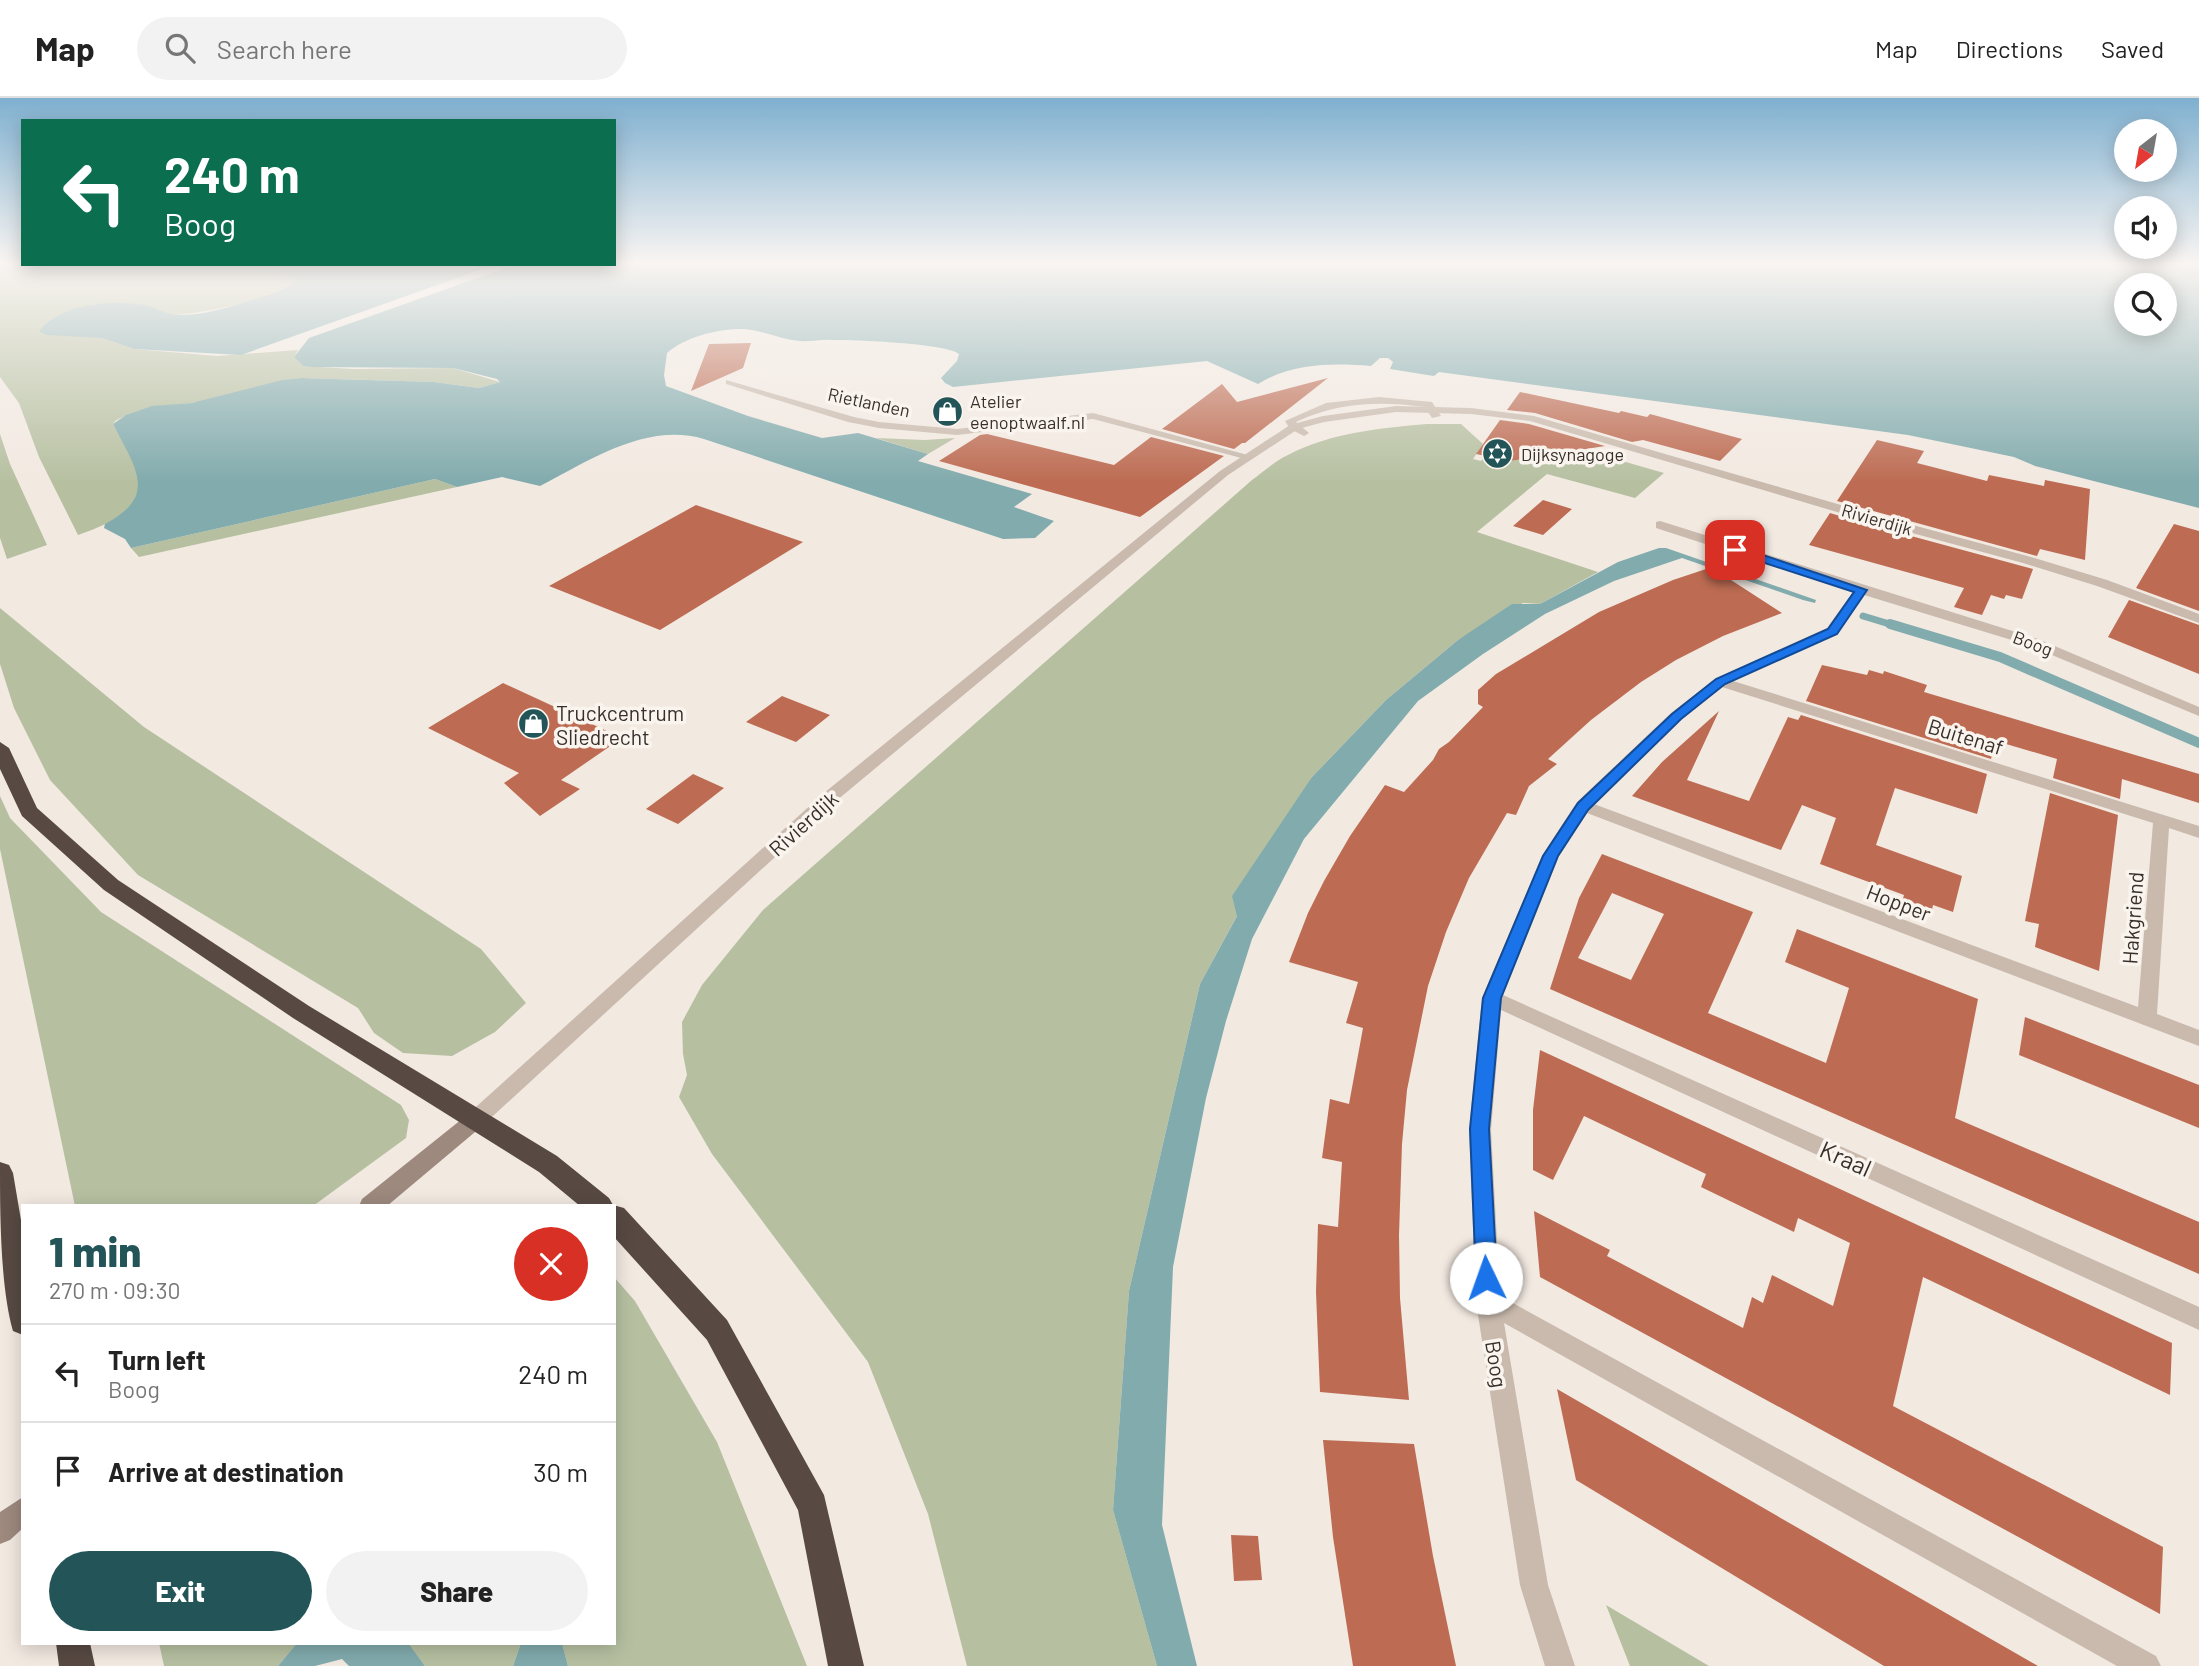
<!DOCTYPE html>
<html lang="en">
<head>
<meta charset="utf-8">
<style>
  body { margin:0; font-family:Barlow,sans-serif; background:#f2f2f2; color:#222; height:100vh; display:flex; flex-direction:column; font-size:26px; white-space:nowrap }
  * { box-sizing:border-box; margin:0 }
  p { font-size:23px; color:#767676 }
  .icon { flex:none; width:38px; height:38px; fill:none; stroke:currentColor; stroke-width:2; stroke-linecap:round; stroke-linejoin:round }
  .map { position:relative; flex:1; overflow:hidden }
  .details { position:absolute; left:21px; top:1106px; width:595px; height:441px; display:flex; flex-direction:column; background:#fff; border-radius:0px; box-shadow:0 4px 18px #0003 }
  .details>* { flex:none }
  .top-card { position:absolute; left:21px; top:21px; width:595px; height:147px; border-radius:0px; box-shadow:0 4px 18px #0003; background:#0b6e4f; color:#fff; overflow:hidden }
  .needle { width:46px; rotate:211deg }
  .tools { position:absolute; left:2114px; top:21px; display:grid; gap:14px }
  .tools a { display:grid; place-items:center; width:63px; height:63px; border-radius:50%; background:#fff; box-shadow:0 4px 18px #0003; font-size:35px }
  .pin { position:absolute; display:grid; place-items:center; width:60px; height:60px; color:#fff; margin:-30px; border-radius:14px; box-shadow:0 4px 10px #0006 }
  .me { position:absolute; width:77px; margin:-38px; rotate:357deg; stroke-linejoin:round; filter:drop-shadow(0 0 5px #0008) }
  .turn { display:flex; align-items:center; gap:24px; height:147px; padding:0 28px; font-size:32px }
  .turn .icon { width:91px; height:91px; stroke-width:2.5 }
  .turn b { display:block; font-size:49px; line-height:60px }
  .round { display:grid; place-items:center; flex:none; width:74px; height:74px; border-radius:37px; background:#f2f2f2 }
  .headline { display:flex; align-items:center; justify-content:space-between; height:119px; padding:0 28px }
  h1 { font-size:42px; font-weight:800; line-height:52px; color:#235457 }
  .button { display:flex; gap:14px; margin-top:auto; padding:14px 28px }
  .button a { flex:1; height:80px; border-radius:42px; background:#235457; color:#fff; font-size:28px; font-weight:800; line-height:80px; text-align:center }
  .button a+a { background:#f2f2f2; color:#222 }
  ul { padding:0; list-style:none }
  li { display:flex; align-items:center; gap:21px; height:98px; padding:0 28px; border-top:2px solid #e0e0e0 }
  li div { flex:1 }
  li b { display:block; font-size:26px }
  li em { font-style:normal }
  header { display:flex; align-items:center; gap:42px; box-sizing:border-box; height:98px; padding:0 35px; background:#fff; border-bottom:2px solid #e0e0e0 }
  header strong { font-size:33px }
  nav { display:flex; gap:38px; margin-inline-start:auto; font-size:24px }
  .search { width:490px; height:63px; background:#f2f2f2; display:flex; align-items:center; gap:18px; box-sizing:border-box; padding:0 24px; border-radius:38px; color:#767676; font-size:26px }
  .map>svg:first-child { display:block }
  .green { fill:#b6c0a1 }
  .water { fill:#82abad; fill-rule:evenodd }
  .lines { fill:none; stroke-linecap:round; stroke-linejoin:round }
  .stream-far1 { stroke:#82abad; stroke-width:7 }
  .stream { stroke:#82abad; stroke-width:10 }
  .building { fill:#bd6c53; fill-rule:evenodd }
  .minor { fill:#c9baad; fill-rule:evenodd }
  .tertiary { fill:#c9baad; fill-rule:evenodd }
  .secondary { fill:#9d897e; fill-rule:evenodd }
  .motorway { fill:#584943; fill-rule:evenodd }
  .route { fill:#1a73e8; stroke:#114b97; stroke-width:2 }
  .labels { text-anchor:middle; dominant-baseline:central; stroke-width:7; stroke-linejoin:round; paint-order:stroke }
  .far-poi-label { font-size:18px; fill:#382f2b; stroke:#f9f4ed; text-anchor:start }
  .far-street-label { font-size:18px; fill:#382f2b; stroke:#f9f4ed }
  .poi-label { font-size:21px; fill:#382f2b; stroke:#f9f4ed; text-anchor:start }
  .street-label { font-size:21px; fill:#382f2b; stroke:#f9f4ed }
  .near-street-label { font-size:24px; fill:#382f2b; stroke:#f9f4ed }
</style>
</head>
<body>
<header>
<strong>Map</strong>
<div class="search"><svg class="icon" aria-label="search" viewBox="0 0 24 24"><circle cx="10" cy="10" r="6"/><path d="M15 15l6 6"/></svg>Search here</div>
<nav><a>Map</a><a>Directions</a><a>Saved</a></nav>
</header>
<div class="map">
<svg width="2199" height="1568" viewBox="0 0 2199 1568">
  <rect width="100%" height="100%" fill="#f2e9e1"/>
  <path class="green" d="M0,165L259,166L296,181C284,200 193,218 169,217C146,215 124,204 100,206C84,207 69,213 54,220L87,238L102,240L134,251L217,258L298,252L294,259L303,268L354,271L453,270L500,284L479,290L434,284L301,280C270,283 241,295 210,302C176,309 148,305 115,323L113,326C120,340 133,356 137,371C147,412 109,426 78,437L39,359L19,305L0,279Z
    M1427,326H1461L1483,346L1473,361L1481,363L1485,358L1509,363L1536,359L1570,348L1664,375L1635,400L1547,376L1477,434L1598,474L1540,506L1523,505L1458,542L1386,602L1312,679L1200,886L1129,1193L1113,1412L1157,1568H967L928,1416L868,1264L712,1056L679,999L687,977L683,956L682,924L702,887L763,812L1252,382C1263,374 1275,363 1288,357C1330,335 1380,330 1427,326Z
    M0,336L10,366L47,447L7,461L0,440Z
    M876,340L925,342L955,340L928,356Z
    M435,381L457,389L139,459L131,450Z
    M0,510L144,629L481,851L526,905L495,934L452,958L403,955L374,935L358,910L138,777L50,682L14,610L0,566Z
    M0,698L10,720L101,814L401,1007L409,1022L406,1040L313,1108H75L0,751Z
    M614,1179L635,1203L717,1344L807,1568H568L562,1545H614Z
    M1606,1507L1709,1568H1630Z
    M159,1545H297L278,1568H164Z
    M521,1545L513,1568H425L408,1546Z"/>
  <path class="water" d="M614,165H2199V410L2035,368L2014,359L1908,337L1439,274L1434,278L1390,271L1393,264L1388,260H1380L1371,268C1333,265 1291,265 1258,286L1207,263L953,289L945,285L941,280L957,263L959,256C945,245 855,242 832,242C822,241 811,244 800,243C779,241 758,230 737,231C714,232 684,240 667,255L664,277L666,288L748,318L822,340L858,335L928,356L918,363L1032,396L1014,409L1054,423L1035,440L1003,441L704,341C646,324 589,363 540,388L502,379L457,389L435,381L131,450L125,441L104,430L105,426C160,397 134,368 113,326L126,317L152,308L192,305L282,282L301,280L434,284L479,290L500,284L497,281L453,270L312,269L303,268L294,259L309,240L517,166ZM2165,187V226H2126V187Z
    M259,166H496L241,257L134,251L102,240L46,237L39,233C62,205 110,202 144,207C159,209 163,217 179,217C206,217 233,208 258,200C270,196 288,192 296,181Z
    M1659,450H1666L1816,502L1815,505L1803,502L1682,460L1614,483L1545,516L1483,556L1418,603L1304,741L1252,841L1226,923L1206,1000L1173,1169L1162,1427L1197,1568H1157L1113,1412L1129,1193L1200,886L1237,818L1232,798L1312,679L1386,602L1458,542L1512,506H1540L1618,464Z
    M297,1545H408L425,1568H349L342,1561L315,1568H278Z
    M521,1545H562L568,1568H513Z"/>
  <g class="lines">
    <path class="stream-far1" d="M1863,518L1896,528"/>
    <path class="stream" d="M1890,526L2000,559L2199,645"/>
  </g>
  <path class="building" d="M751,245L743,270L691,293L709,246Z
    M1328,280L1245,345H1242L1234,351L1162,331L1222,286L1237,304Z
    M1520,294L1619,315L1621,313L1647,319L1650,316L1742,341L1720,363L1643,342L1632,344L1535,315L1507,312Z
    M1500,322L1529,326L1605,348L1510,363L1476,356Z
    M987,336L1114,367L1151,339L1224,358L1140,419L939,363L980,337Z
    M1877,342L1924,353L1917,365L1987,383L1989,377L2044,388L2045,382L2090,391L2085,462L2040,451L2037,458L1837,403Z
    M1543,402L1572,411L1543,437L1513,428Z
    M696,407L803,444L660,532L549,488Z
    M1830,415L1863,425L2033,471L2022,501L2006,497L2004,501L1991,497L1982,517L1954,509L1964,490L1809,447Z
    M2174,426L2199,433V513L2136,490Z
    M1739,460L1749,463L1731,482L1782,515L1723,538L1676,562L1641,584L1591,622L1548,661L1557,666L1529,688L1516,717L1507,715L1469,780L1446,834L1428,888L1407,992L1402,1046L1399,1137L1400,1200L1409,1302L1320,1294L1316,1194L1318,1126L1338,1129L1342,1064L1322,1060L1330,1001L1349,1006L1363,930L1346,925L1358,884L1289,864L1308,815L1324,783L1350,738L1385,687L1404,694L1433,662L1439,651L1449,644L1483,609L1478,606V592L1496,576L1599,514L1673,482Z
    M2129,502L2199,527V576L2108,539Z
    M1822,567L1867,577L1869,572L1883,576L1884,573L1927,587L1924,594L2199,676V705L2122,681L2120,701L2053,680L2057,661L1996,643L1991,661L1806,603Z
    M503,585L622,640L561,682L580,691L540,718L504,685L519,675L428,630Z
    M782,598L830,617L796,644L746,624Z
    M1719,613L1687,682L1749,703L1788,619L1798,622L1801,617L1987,676L1977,716L1895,690L1876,747L1962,778L1953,814L1933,807L1932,812L1903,801L1904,797L1820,766L1836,720L1802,707L1781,752L1632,698L1662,664Z
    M693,676L724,690L678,726L646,711Z
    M2050,695L2118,717L2099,873L2035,849L2039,826L2025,823Z
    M1602,756L1753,814L1708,915L1826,965L1849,890L1785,864L1797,831L1978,901L1955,1020L2199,1124V1176L1550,891L1579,800ZM1612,795L1664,816L1631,882L1578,860Z
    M2025,919L2199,987V1030L2019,957Z
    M1540,952L2172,1245L2170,1297L1923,1179L1893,1308L2163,1449L2160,1516L1540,1179L1534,1113L1610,1152L1607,1158L1743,1230L1752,1199L1763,1205L1772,1177L1833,1208L1850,1145L1798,1120L1794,1134L1701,1089L1706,1076L1584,1018L1553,1082L1533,1072V1012Z
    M1557,1291L1838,1453L2038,1568H1884L1576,1382Z
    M1323,1342L1414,1346L1433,1458L1456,1568H1353L1333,1439Z
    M1231,1437L1258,1438L1262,1482L1234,1483Z"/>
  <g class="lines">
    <path class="minor" d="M726,282L854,319L879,324L957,331L1093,315L1255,359L1249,362L1093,321L957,337L879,330L848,324L726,286Z
      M1379,299L1432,304L1441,318L1432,320L1425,309C1379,303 1339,304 1296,324L1309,335L1304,338L1290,331L1285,323L1326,305Z
      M1660,423L2038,541L2199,609V618L2028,547L1864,497L1837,536L1733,583L2199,728V740L2169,730L2157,916L2199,932V948L1587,715L1559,758L1503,897L2199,1209V1232L1501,912L1491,1032L1500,1198L2156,1558L2161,1568H2117L1504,1225L1548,1487L1575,1568H1545L1520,1487L1476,1204L1469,1032L1482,900L1542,758L1577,704L1671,615L1715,581L1827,530L1853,494L1656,430V424ZM1722,589L2153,725L2138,909L1594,706L1681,621Z"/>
    <path class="tertiary" d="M1396,308L1471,310L1534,318L1872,416L2031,459L2107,482L2199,516V525L2097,488L2023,465L1864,422L1530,323L1471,316L1396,314L1324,324L1298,331L1228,377L836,703L481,1029L474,1032L467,1029L463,1023L467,1017L824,695L1220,373L1290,327L1323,318Z"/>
    <path class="secondary" d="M474,1014L481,1017L485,1023L481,1029L387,1108H359L362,1101L467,1017Z
      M23,1399V1430L10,1442L0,1446V1414Z"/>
    <path class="motorway" d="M0,644L9,650L37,710L118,782L309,908L557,1058L609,1100L613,1107L624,1110L727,1222L824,1397L864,1568H828L798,1412L707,1242L614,1139V1108H580L539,1074L293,920L104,792L22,718L0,671Z
      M0,1064L9,1067L13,1075L23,1134V1237L13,1233C0,1188 0,1113 0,1064Z
      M56,1545H90L95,1568H59Z"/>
  </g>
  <linearGradient id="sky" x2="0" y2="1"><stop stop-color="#7fb0d0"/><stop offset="0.43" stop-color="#f9f5f2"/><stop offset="1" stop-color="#f9f5f2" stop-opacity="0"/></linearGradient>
  <rect width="2199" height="384" fill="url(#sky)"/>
  <path class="route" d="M1731,449H1739L1867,492L1837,536L1725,586L1681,621L1588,712L1558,758L1501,900L1489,1031L1497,1180L1494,1187L1486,1189L1479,1187L1476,1180L1470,1031L1483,900L1543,758L1578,705L1672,616L1716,581L1828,531L1854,494L1731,454Z"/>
  <defs>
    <symbol id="shop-disc" viewBox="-11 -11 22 22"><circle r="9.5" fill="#235457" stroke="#f9f4ed"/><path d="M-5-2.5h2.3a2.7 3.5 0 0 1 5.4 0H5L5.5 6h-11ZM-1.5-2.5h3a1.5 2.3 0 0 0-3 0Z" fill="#fff"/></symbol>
    <symbol id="synagogue-disc" viewBox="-11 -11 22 22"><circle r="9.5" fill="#235457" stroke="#f9f4ed"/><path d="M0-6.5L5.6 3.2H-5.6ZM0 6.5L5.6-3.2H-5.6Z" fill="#fff"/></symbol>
  </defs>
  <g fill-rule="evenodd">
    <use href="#shop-disc" x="930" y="296" width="35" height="35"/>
    <use href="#synagogue-disc" x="1480" y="338" width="35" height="35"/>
    <use href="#shop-disc" x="516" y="608" width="35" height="35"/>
  </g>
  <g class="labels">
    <g class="far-poi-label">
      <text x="970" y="303">Atelier<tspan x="970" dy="21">eenoptwaalf.nl</tspan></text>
      <text x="1521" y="356">Dijksynagoge</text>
    </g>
    <g class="far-street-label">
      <text transform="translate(869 304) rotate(12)">Rietlanden</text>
      <text transform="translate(1877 421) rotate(16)">Rivierdijk</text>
      <text transform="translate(2033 545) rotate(21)">Boog</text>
    </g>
    <g class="poi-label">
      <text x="556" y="614">Truckcentrum<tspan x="556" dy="24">Sliedrecht</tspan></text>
    </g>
    <g class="street-label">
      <text transform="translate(1966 638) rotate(17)">Buitenaf</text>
      <text transform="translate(803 725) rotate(-42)">Rivierdijk</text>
      <text transform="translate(1899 804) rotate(21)">Hopper</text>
      <text transform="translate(2132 820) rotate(-86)">Hakgriend</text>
      <text transform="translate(1497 1266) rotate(81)">Boog</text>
    </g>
    <g class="near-street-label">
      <text transform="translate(1846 1060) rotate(24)">Kraal</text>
    </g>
  </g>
</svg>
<div class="tools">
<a><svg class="needle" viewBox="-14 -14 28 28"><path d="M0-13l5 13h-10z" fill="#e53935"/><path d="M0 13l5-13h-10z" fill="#767676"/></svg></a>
<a><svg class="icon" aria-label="sound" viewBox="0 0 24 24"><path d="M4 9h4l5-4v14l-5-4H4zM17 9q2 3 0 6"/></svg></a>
<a><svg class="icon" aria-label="search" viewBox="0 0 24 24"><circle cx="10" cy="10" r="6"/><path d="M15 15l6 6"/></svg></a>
</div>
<div class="pin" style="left:1735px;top:452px;background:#d93025"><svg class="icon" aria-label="arrive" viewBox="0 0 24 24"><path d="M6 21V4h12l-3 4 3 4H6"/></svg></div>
<svg class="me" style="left:1486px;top:1180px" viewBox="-20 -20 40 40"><circle r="19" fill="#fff"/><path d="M0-13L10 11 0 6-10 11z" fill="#1a73e8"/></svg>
<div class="top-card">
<div class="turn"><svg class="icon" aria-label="left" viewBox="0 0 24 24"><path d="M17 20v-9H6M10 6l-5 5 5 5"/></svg><div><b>240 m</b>Boog</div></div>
</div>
<section class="details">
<div class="headline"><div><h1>1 min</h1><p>270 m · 09:30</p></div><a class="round" style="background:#d93025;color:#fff"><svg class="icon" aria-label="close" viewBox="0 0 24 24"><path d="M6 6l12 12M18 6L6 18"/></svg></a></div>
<ul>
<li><svg class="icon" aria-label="left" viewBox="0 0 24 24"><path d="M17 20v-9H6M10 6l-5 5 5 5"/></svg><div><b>Turn left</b><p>Boog</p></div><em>240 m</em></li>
<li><svg class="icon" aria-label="arrive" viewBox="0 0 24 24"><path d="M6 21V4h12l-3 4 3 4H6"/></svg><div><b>Arrive at destination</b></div><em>30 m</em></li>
</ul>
<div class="button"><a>Exit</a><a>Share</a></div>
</section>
</div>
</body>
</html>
